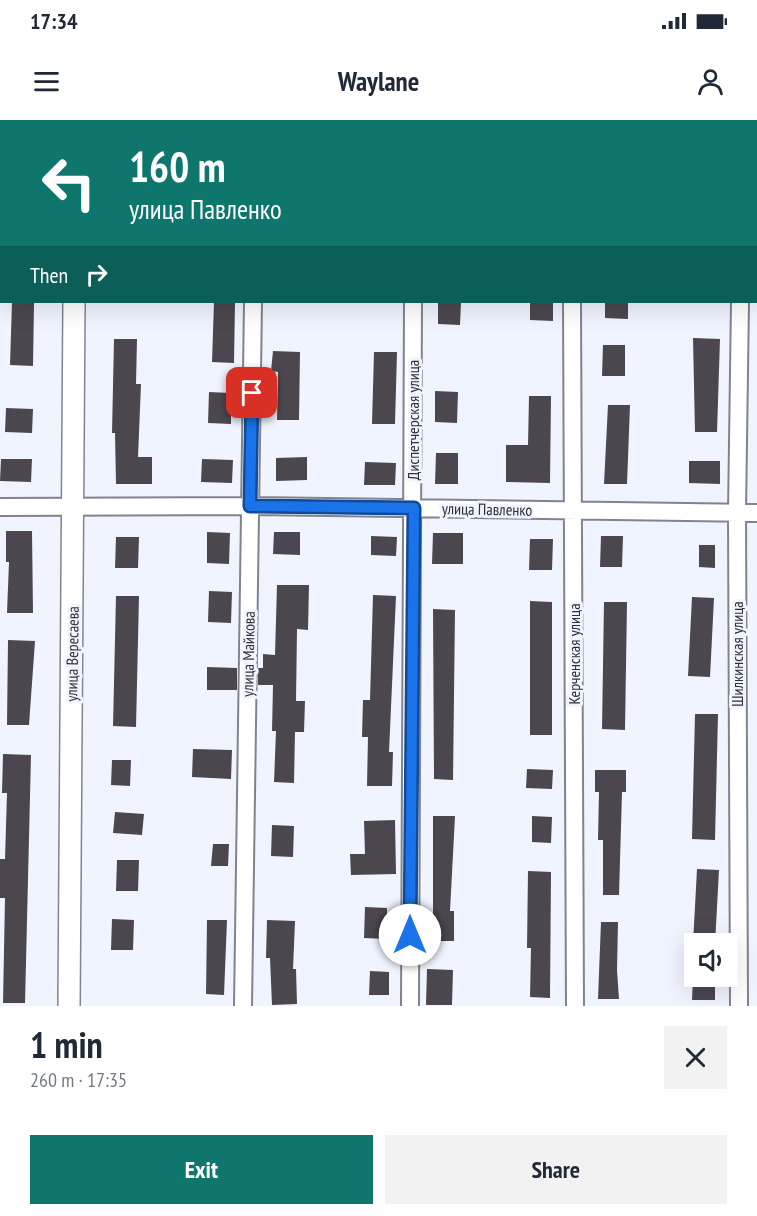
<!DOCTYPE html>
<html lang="en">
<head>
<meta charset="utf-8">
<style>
  body { margin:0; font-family:"PT Sans Narrow",sans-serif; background:#f2f2f3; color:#1f2937; height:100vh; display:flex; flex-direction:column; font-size:22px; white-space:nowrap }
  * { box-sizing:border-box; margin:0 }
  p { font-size:20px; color:#747a83 }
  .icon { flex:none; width:33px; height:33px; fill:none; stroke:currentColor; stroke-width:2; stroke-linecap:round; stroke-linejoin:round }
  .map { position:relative; height:886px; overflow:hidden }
  .sheet { display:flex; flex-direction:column; background:#fff; flex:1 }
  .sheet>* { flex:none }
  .top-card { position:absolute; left:0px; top:0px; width:758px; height:183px; box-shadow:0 6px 24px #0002; background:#0f766e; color:#fff; overflow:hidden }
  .fabs { position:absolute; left:684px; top:813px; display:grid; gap:12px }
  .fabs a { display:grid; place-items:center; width:54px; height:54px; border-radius:0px; background:#fff; box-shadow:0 6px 24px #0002; font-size:30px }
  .pin { position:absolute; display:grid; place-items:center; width:51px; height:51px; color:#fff; margin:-26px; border-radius:12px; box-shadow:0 3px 9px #0006 }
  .me { position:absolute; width:66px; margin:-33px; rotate:0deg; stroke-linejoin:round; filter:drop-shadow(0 0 4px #0008) }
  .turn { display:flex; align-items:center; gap:21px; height:126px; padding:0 30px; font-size:27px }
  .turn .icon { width:78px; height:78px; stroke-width:2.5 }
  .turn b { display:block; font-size:42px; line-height:51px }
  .then { display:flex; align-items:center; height:57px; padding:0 30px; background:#0003; gap:12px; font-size:22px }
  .round { display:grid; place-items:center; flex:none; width:63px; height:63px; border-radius:0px; background:#f2f2f3 }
  .summary { display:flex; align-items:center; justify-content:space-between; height:102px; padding:0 30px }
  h1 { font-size:36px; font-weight:700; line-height:45px }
  .action { display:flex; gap:12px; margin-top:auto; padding:12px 30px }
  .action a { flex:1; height:69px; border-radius:0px; background:#0f766e; color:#fff; font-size:24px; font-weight:700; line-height:69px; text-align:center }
  .action a+a { background:#f2f2f3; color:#1f2937 }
  .status { display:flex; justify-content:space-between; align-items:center; height:42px; padding:0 30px; background:#fff; direction:ltr }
  .status svg { height:16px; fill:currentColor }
  header { display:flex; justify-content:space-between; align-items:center; height:78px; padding:0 30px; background:#fff; font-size:27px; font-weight:700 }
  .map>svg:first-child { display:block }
  .building { fill:#4c464e }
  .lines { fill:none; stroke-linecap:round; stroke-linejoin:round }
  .minor-casing { stroke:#81848e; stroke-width:20 }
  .tertiary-casing { stroke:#81848e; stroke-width:24 }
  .minor { stroke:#fff; stroke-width:16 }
  .tertiary { stroke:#fff; stroke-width:21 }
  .route-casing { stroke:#114b97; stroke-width:15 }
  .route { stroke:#1a73e8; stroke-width:10 }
  .labels { text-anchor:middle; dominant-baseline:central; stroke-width:6; stroke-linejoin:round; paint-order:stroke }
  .street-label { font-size:16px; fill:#2f3034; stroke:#f0f4ff }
</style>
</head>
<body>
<div class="status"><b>17:34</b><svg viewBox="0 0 49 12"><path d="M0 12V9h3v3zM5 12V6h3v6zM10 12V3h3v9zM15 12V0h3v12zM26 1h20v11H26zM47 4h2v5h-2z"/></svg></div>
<header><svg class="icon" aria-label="menu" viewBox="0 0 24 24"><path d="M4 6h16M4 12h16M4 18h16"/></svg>Waylane<svg class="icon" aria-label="person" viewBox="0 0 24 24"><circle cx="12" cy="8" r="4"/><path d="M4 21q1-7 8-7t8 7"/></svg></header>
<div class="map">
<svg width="757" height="886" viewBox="0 0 757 886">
  <rect width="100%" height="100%" fill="#f0f4ff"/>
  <path class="building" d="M12,182H34L33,246L10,245Z
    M214,182H235L234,243L212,242Z
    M438,182H461L460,205L438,204Z
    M530,182H553V201L530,200Z
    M605,182H628V199L605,198Z
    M693,218L720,219L717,312H695Z
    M114,219H137L136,264H141L138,337H152V364H116L115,313H112Z
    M603,225H625V256H602Z
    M273,231L300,232L299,300H277L278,252L271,251Z
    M374,232H397L395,304H372Z
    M435,271L458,272L457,303L435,302Z
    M209,272L231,273V304L208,303Z
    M529,276H551L550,363L506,362V325H528Z
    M608,285H630L627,364H604Z
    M6,288L33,289L32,313L5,312Z
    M436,333H458V364H435Z
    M307,337V360L276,361V338Z
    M1,339H32L31,362L0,361Z
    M202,339L233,340L232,363L201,362Z
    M689,341H720V364L689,363Z
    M365,342L396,343L395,365H364Z
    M6,411H32L33,493H7L9,442H6Z
    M207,412L230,413L229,444L207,443Z
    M274,412H300V435L273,434Z
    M433,413H463V444H432Z
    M371,416L397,417L396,436L371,435Z
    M601,416H623L622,447H600Z
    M116,417H139L138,448H115Z
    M530,419H553L552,450H529Z
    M699,425H715V448L699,447Z
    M277,465H309L308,510L297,509L296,581H305L304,612H295L294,663L274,662L276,611H272L273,565H258V548H263V534L275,535Z
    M209,471L232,472L231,503L208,502Z
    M373,475L396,476L389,632H393L392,666H367L368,617H362L363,580H370Z
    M116,476H139L136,607L113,606Z
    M692,477L714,478L710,557L688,556Z
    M530,481L552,482V615H530Z
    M604,482H627L625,610L602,609Z
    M433,489L455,490L453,660L434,659Z
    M8,520L35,521L29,605H7Z
    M207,547L237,548V570H207Z
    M695,594H718L715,720L692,719Z
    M193,629L232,630L231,659L192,657Z
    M3,634L31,635L25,883H3L5,778H0V739H5L7,673H2Z
    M112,640H131L130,666L111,665Z
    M527,649L553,650L552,669L526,668Z
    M595,650H626V672H622L619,775H603V720H598L599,672H595Z
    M115,692L144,694L142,715L113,713Z
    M433,696H455L450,791H454V821H433Z
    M532,696L552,697L551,723L532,722Z
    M395,700L396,754L351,755L350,734H365L364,701Z
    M272,705L294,706L293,737L271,736Z
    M213,724H229L228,746H211Z
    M117,740H139L138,771H116Z
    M697,749L719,750L715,824H693Z
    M528,751L551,752L550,878L530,877L531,828H527Z
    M365,787L387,788V819L364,818Z
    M112,799L134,800L133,830H111Z
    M207,800H227L224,875L206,874Z
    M267,800L295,801L293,849H296L297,884L272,885L270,838H266Z
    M601,802H618L617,850L619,879H598Z
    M427,849L453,850L452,885H426Z
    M370,851L389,852V875H369Z
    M693,856H715V880H692Z"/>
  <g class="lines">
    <defs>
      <path id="minor" d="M413,0V2
        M571,0V2
        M255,2V0
        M743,2V0
        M572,182L575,886
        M0,387L250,386L757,393
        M243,886L253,182
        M410,886L413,182
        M739,886L737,393L740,182"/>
      <path id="tertiary" d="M73,0V2
        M69,886L74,182"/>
    </defs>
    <use href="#minor" class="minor-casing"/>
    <use href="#tertiary" class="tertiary-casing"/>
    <use href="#minor" class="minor"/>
    <use href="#tertiary" class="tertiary"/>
  </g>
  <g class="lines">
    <defs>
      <path id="route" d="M252,273L250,386L414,388L410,815"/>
    </defs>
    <use href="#route" class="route-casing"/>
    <use href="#route" class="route"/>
  </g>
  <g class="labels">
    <g class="street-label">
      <text transform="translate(413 300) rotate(-90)">Диспетчерская улица</text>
      <text transform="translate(487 389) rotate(1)">улица Павленко</text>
      <text transform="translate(72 534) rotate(-89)">улица Вересаева</text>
      <text transform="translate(248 534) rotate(-89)">улица Майкова</text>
      <text transform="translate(574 534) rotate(-90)">Керченская улица</text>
      <text transform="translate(737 534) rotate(-90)">Шилкинская улица</text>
    </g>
  </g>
</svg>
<div class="fabs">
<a><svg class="icon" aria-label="sound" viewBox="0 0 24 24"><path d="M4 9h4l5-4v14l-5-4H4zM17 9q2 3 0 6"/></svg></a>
</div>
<div class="pin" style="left:252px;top:273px;background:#d93025"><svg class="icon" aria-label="arrive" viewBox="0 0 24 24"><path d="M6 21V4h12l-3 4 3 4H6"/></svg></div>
<svg class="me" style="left:410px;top:815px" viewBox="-20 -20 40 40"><circle r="19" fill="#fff"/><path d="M0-13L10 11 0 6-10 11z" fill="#1a73e8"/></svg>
<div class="top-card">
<div class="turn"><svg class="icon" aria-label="left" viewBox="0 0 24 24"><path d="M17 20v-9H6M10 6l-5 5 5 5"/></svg><div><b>160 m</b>улица Павленко</div></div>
<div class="then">Then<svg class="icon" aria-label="right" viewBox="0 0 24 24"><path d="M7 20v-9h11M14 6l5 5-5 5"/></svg></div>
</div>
</div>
<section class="sheet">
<div class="summary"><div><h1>1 min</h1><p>260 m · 17:35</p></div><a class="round"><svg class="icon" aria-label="close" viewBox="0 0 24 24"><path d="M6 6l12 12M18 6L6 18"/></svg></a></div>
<div class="action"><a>Exit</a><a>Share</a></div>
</section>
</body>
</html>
